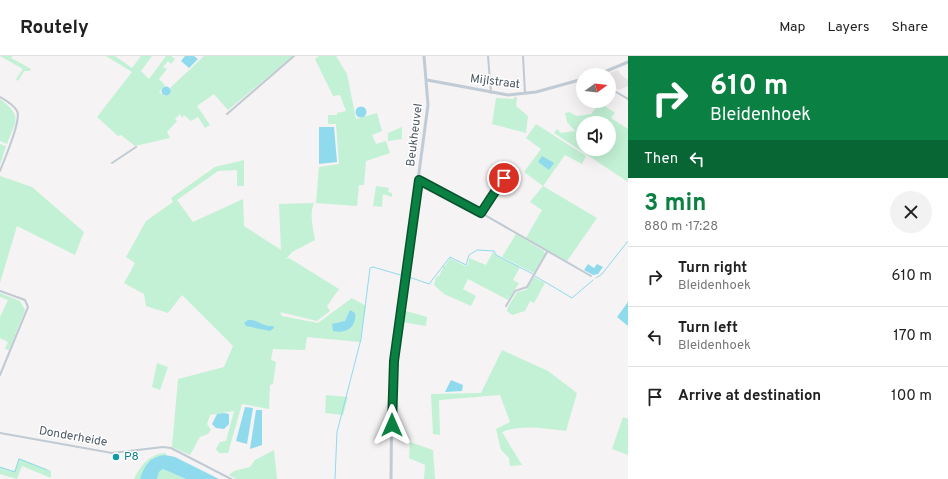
<!DOCTYPE html>
<html lang="en">
<head>
<meta charset="utf-8">
<style>
  body { margin:0; font-family:Overpass,sans-serif; background:#f2f2f2; color:#222; height:100vh; display:flex; flex-direction:column; font-size:15px; white-space:nowrap }
  * { box-sizing:border-box; margin:0 }
  p { font-size:13px; color:#767676 }
  .icon { flex:none; width:22px; height:22px; fill:none; stroke:currentColor; stroke-width:2; stroke-linecap:round; stroke-linejoin:round }
  .map { position:relative; flex:1; overflow:hidden }
  .side { display:flex; flex-direction:column; background:#fff; width:320px }
  .side>* { flex:none }
  .banner { background:#0b8043; color:#fff; overflow:hidden }
  .needle { width:26px; rotate:75deg }
  .controls { position:absolute; left:576px; top:12px; display:grid; gap:8px }
  .controls a { display:grid; place-items:center; width:40px; height:40px; border-radius:50%; background:#fff; box-shadow:0 4px 16px #0002; font-size:20px }
  .pin { position:absolute; display:grid; place-items:center; width:34px; height:34px; color:#fff; margin:-17px; border:2px solid #fff; border-radius:50%; box-shadow:0 1px 4px #0007 }
  .me { position:absolute; width:44px; margin:-22px; rotate:0deg; stroke-linejoin:round; filter:drop-shadow(0 0 3px #0008) }
  .turn { display:flex; align-items:center; gap:14px; height:84px; padding:0 16px; font-size:18px }
  .turn .icon { width:52px; height:52px; stroke-width:2.5 }
  .turn b { display:block; font-size:28px; line-height:34px }
  .then { display:flex; align-items:center; height:38px; padding:0 16px; background:#0003; gap:8px; font-size:15px }
  .round { display:grid; place-items:center; flex:none; width:42px; height:42px; border-radius:21px; background:#f2f2f2 }
  .overview { display:flex; align-items:center; justify-content:space-between; height:68px; padding:0 16px }
  h1 { font-size:24px; font-weight:700; line-height:30px; color:#0b8043 }
  ul { padding:0; list-style:none }
  li { display:flex; align-items:center; gap:12px; height:60px; padding:0 16px; border-top:1px solid #e0e0e0 }
  li div { flex:1 }
  li b { display:block; font-size:15px }
  li em { font-style:normal }
  header { display:flex; align-items:center; gap:24px; box-sizing:border-box; height:56px; padding:0 20px; background:#fff; border-bottom:1px solid #e0e0e0 }
  header strong { font-size:19px }
  nav { display:flex; gap:22px; margin-inline-start:auto; font-size:14px }
  main { display:flex; flex:1; min-height:0 }
  .map>svg:first-child { display:block }
  .education { fill:#e6e4e5 }
  .green { fill:#c3f1d5; fill-rule:evenodd }
  .water { fill:#90daee }
  .lines { fill:none; stroke-linecap:round; stroke-linejoin:round }
  .stream { stroke:#90daee; stroke-width:1 }
  .street { stroke:#c1cad2; stroke-width:2 }
  .secondary { stroke:#c1cbd6; stroke-width:3 }
  .route-casing { stroke:#07532c; stroke-width:10 }
  .route { stroke:#0b8043; stroke-width:7 }
  .culture-dot { fill:#0f9aa8; stroke:#fff; stroke-width:1.5 }
  .labels { text-anchor:middle; dominant-baseline:central; stroke-width:3; stroke-linejoin:round; paint-order:stroke }
  .street-label { font-size:12px; fill:#4a5661; stroke:#fff }
  .culture-label { font-size:12px; fill:#0d838f; stroke:#fff; text-anchor:start }
</style>
</head>
<body>
<header>
<strong>Routely</strong>
<nav><a>Map</a><a>Layers</a><a>Share</a></nav>
</header>
<main>
<div class="map">
<svg width="628" height="423" viewBox="0 0 628 423">
  <rect width="100%" height="100%" fill="#f5f3f3"/>
  <path class="education" d="M618,14L620,18L628,24V30L619,34L609,28V19H605Z"/>
  <path class="green" d="M0,0H13L11,2L31,13L30,15H24L18,25L16,23L23,13Z
    M106,0H115L132,12L141,0H152L141,15L149,23L166,0H171L175,3L171,8L168,5L163,11L167,13L159,23L165,29L159,36L165,40L169,38V33L204,0H293L228,54L214,38L197,50L210,69L205,72L198,61L191,65L184,59L182,62L180,58L175,63L177,65L167,76L170,82L135,90L121,79L118,80L97,61L132,16Z
    M319,0H336L347,18L356,63L377,57L382,75L372,79L376,88L386,85L390,97L366,105L364,129H359L357,150L316,147L319,111L339,108L336,68H328V59H337V57L346,55L340,39L333,40L315,3Z
    M514,41H517L516,50L528,60L526,77L492,68L496,42L514,43Z
    M0,43C23,61 16,63 7,88L0,85Z
    M600,47L615,57L611,62L628,73V126L554,77L557,73L561,77L575,75L567,66L565,57L569,56L577,60L591,58ZM583,67H609V93H583Z
    M536,68L586,100L582,108L565,99L543,130L597,162L567,205L526,182L542,154L530,146L543,130L524,116L541,93L526,82Z
    M402,71V83L388,85V77Z
    M0,88L6,90L0,109Z
    M244,104V130H237V114L218,115L177,144L193,166L243,143L244,170L281,194L279,148L314,147C309,157 313,172 315,184L292,196L286,203L289,202L339,233L327,250L330,255L317,265L280,256L282,260L318,267L352,242L366,250L360,286L307,281L305,294L273,293L271,304L276,306L273,328L270,329L269,353L242,348L228,397H219L216,393L220,386L226,385L234,355L210,359L207,368L211,374L208,378L200,381L190,399L172,391L178,323L224,311L233,290L182,239L168,257L146,250L144,238L124,227L135,207L126,201L146,165L173,146L171,142L215,111Z
    M0,120L32,131L84,176L75,199L17,170L0,227Z
    M376,130L389,132L388,136L392,137V141L383,138L382,151L373,150Z
    M516,178L544,195L545,198L534,217L502,201Z
    M493,196L495,199L520,211L513,224L519,227L508,244L468,223L463,233L476,240L471,250L444,238L434,229L436,221L439,220L443,212L442,209L445,210L450,202L465,210L468,209L469,202L486,209Z
    M534,221L545,227L534,247L530,245L525,255L512,259L507,255L508,251L517,236L526,234Z
    M0,237L20,245L25,254L9,294L5,293L8,286L0,282V261L8,244L0,241Z
    M403,254L427,261L426,270L402,266Z
    M502,294L548,315L577,337L566,375C545,373 523,368 502,376L522,409L510,410L509,402L501,394L496,373L510,366L500,339L439,344L440,379L433,378L431,338L481,337Z
    M157,307L168,311L160,334L152,331Z
    M326,339L348,341L343,359L325,357Z
    M623,361L628,363V399L612,393Z
    M410,386L433,394L435,423H424L425,409L409,402Z
    M274,394L277,423H236L229,419L234,415L250,411L255,404Z
    M166,397V399L148,406L140,423H134C141,409 149,398 166,397Z
    M19,402L51,415V422L22,410L17,423L0,418V411L14,415Z
    M163,413L186,423H157L159,416Z"/>
  <path class="water" d="M185,0H194L198,3L189,12L181,5Z
    M161.5 35a4.5 4.5 0 1 1 9 0a4.5 4.5 0 1 1-9 0Z
    M355.5 56a5.5 5.5 0 1 1 11 0a5.5 5.5 0 1 1-11 0Z
    M319,71H334L337,106L319,108Z
    M542,100L554,107L549,114L538,106Z
    M588,208L594,212L597,208L603,211L598,218L593,219L584,214Z
    M628,246V270L617,261Z
    M350,254L355,257C357,271 346,278 333,275L332,268L345,265Z
    M248,264C259,263 262,271 273,270L274,272L270,275L246,270L244,267Z
    M451,324L463,329L462,335L445,336Z
    M245,351L253,352L247,388L236,385Z
    M256,354H262V389L250,393Z
    M224,357L229,358V368L224,373L216,372L212,368L217,358Z
    M165,399L175,401L219,423H186L163,413L159,416L157,423H140C145,409 149,401 165,399Z"/>
  <g class="lines">
    <path class="stream" d="M535,220L572,242L593,224
      M409,221L429,228L450,201L466,209L469,199L477,194L494,195L496,199L533,218
      M596,222L602,218L628,185
      M0,411L15,416L19,403L47,414
      M335,423L337,376L361,283L370,212L373,211L404,220"/>
    <path class="street" d="M488,0L491,37
      M523,0L525,37
      M609,32L628,43
      M0,41C5,44 14,49 17,55C22,64 4,104 0,115
      M227,58L294,0
      M112,107L136,91
      M419,124L436,131L591,220
      M481,157L504,122
      M0,235L25,244L28,251L0,319
      M506,250L515,235L527,231L547,196
      M0,377L112,397L163,391L171,392L231,423"/>
    <path class="secondary" d="M597,19L628,6
      M427,24L508,39L536,36L583,23
      M391,423L392,319L428,49L424,0"/>
  </g>
  <g class="lines">
    <defs>
      <path id="route" d="M392,369L394,305L419,124L481,157L504,122"/>
    </defs>
    <use href="#route" class="route-casing"/>
    <use href="#route" class="route"/>
  </g>
  <circle class="culture-dot" cx="116" cy="401" r="4"/>
  <g class="labels">
    <g class="street-label">
      <text transform="translate(495 26) rotate(7)">Mijlstraat</text>
      <text transform="translate(415 79) rotate(-83)">Beukheuvel</text>
      <text transform="translate(73 381) rotate(10)">Donderheide</text>
    </g>
    <g class="culture-label">
      <text x="124" y="401">P8</text>
    </g>
  </g>
</svg>
<div class="controls">
<a><svg class="needle" viewBox="-14 -14 28 28"><path d="M0-13l5 13h-10z" fill="#e53935"/><path d="M0 13l5-13h-10z" fill="#767676"/></svg></a>
<a><svg class="icon" aria-label="sound" viewBox="0 0 24 24"><path d="M4 9h4l5-4v14l-5-4H4zM17 9q2 3 0 6"/></svg></a>
</div>
<div class="pin" style="left:504px;top:122px;background:#d93025"><svg class="icon" aria-label="arrive" viewBox="0 0 24 24"><path d="M6 21V4h12l-3 4 3 4H6"/></svg></div>
<svg class="me" style="left:392px;top:369px" viewBox="-20 -20 40 40"><path d="M0-17L14 15 0 8-14 15z" fill="#0b8043" stroke="#fff" stroke-width="4"/></svg>
</div>
<section class="side">
<div class="banner">
<div class="turn"><svg class="icon" aria-label="right" viewBox="0 0 24 24"><path d="M7 20v-9h11M14 6l5 5-5 5"/></svg><div><b>610 m</b>Bleidenhoek</div></div>
<div class="then">Then<svg class="icon" aria-label="left" viewBox="0 0 24 24"><path d="M17 20v-9H6M10 6l-5 5 5 5"/></svg></div>
</div>
<div class="overview"><div><h1>3 min</h1><p>880 m · 17:28</p></div><a class="round"><svg class="icon" aria-label="close" viewBox="0 0 24 24"><path d="M6 6l12 12M18 6L6 18"/></svg></a></div>
<ul>
<li><svg class="icon" aria-label="right" viewBox="0 0 24 24"><path d="M7 20v-9h11M14 6l5 5-5 5"/></svg><div><b>Turn right</b><p>Bleidenhoek</p></div><em>610 m</em></li>
<li><svg class="icon" aria-label="left" viewBox="0 0 24 24"><path d="M17 20v-9H6M10 6l-5 5 5 5"/></svg><div><b>Turn left</b><p>Bleidenhoek</p></div><em>170 m</em></li>
<li><svg class="icon" aria-label="arrive" viewBox="0 0 24 24"><path d="M6 21V4h12l-3 4 3 4H6"/></svg><div><b>Arrive at destination</b></div><em>100 m</em></li>
</ul>
</section>
</main>
</body>
</html>
